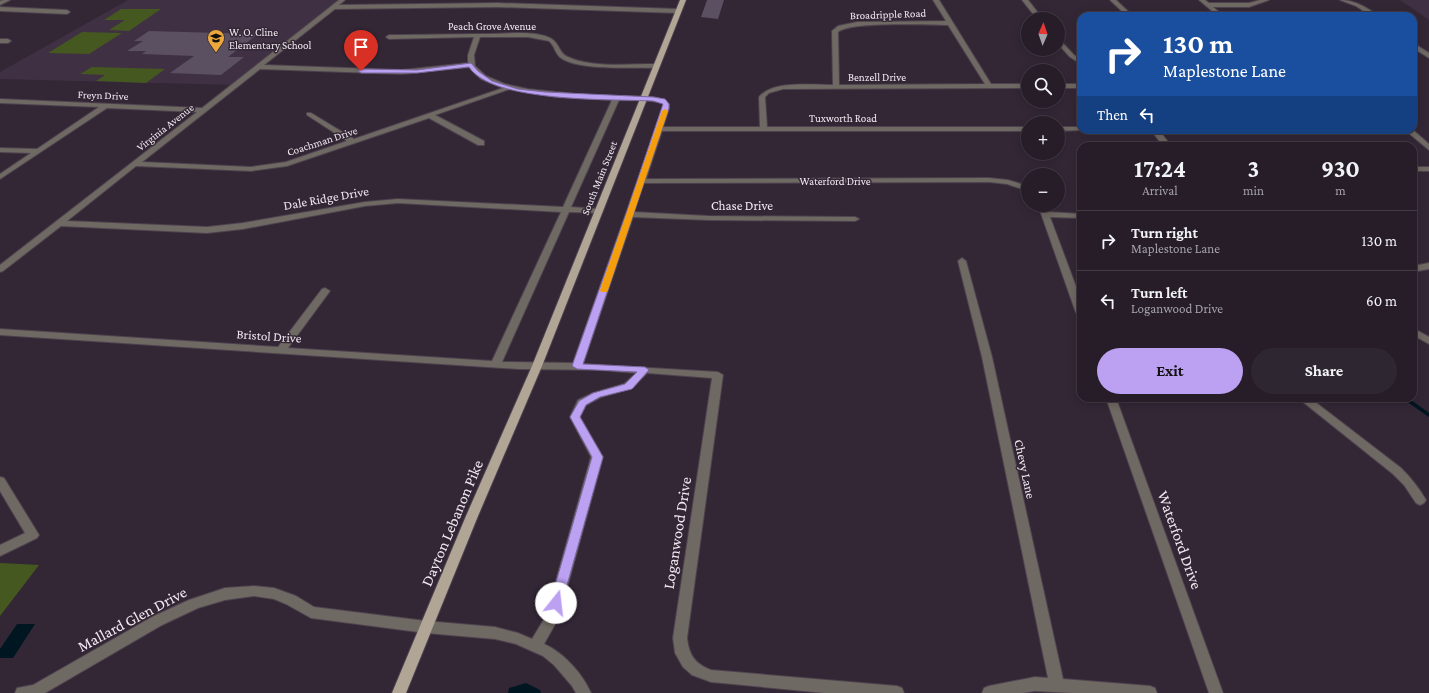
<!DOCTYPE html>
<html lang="en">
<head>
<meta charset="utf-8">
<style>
  body { margin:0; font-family:"Crimson Pro",serif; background:#2e2630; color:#f1f3f6; height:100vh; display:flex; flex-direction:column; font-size:15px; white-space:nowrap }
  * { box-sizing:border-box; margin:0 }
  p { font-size:13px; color:#a4a2a8 }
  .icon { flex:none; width:22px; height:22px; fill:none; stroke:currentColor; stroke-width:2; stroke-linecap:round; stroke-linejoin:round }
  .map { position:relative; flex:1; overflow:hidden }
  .drawer { position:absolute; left:1077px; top:142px; width:340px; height:260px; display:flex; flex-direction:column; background:#261d28; border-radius:12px; box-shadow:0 2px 10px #0003,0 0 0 1px #423b45 }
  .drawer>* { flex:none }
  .guide { position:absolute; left:1077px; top:12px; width:340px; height:122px; border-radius:12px; box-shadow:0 2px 10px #0003,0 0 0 1px #423b45; background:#1a4fa0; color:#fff; overflow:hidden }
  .needle { width:26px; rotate:2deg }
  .tools { position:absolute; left:1021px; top:12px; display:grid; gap:8px }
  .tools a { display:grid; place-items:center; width:44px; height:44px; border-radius:50%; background:#261d28; box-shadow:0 2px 10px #0003,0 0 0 1px #423b45; font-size:20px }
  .pin { position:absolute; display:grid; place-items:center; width:34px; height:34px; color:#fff; margin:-41px -17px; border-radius:50% 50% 50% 0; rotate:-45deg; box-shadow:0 0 4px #0007 }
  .pin .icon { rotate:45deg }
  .me { position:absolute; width:44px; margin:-22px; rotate:16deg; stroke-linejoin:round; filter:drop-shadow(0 0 3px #0008) }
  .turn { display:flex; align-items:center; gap:14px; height:84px; padding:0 20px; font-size:18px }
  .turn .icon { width:52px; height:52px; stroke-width:2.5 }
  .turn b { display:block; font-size:28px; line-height:34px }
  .then { display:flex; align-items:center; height:38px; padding:0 20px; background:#0003; gap:8px; font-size:15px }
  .eta { display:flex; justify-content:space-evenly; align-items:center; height:68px; text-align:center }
  .eta b { font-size:24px; font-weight:700; line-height:28px }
  .button { display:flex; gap:8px; margin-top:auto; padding:8px 20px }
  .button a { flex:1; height:46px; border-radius:24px; background:#bca0f2; color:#111; font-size:16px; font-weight:700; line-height:46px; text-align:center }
  .button a+a { background:#2e2630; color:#f1f3f6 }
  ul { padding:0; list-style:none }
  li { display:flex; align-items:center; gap:12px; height:60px; padding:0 20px; border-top:1px solid #423b45 }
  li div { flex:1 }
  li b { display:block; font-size:15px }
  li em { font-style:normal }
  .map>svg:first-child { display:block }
  .built { fill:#403043 }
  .green { fill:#455820 }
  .water { fill:#001621 }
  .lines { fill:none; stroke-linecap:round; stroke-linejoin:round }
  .stream { stroke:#001621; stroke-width:3.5 }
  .building { fill:#5a5061 }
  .minor-casing { stroke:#4e424f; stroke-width:2 }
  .major-casing { stroke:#4e424f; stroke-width:2 }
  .minor { fill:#6e6962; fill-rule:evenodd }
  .major { fill:#b1a596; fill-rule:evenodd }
  .route { fill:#bca0f2; stroke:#7a689d }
  .slow { fill:#f59e0b }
  .labels { text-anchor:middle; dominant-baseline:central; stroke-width:3; stroke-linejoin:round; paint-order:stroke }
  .far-street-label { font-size:11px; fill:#f1e9f2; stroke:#332735 }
  .far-poi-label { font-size:11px; fill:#f1e9f2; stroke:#332735; text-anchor:start }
  .street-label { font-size:13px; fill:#f1e9f2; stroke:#332735 }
  .near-street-label { font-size:16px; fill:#f1e9f2; stroke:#332735 }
</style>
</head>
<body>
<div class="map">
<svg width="1429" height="693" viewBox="0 0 1429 693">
  <rect width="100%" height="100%" fill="#332735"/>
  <path class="built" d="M128,0H341L236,85L0,79V72Z
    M1400,0H1429V20Z"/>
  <path class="green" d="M121,9H161L129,31L109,30L125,20H104Z
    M82,32L122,33L89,54L48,53Z
    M92,67L165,69L146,83L96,81L105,75L80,74Z
    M0,563L39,565L0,616Z"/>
  <path class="water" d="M17,624H35L13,658H0V649Z
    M526,683L540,690L541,693H508L509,688Z"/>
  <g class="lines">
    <path class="stream" d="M1405,398L1429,415"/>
  </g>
  <path class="building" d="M707,0H724L718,19L701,17Z
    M149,31L258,34L228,57H244L221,75L170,73L194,56L142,54L146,51H127L143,41H134Z"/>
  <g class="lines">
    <defs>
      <path id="minor" d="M3,0H10L0,5V1Z
        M339,0H345L339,5L498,3L678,9L681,11L678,13L498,7L335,9L264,65L402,70L468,63V55L474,37L389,39L386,37L389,35C421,35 455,34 486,34C505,34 524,31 541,35C562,39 556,52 568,57C592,68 630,64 656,64L659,66L656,68C633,67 579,71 561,58C555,54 555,46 549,41L528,37H480L474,55L475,66L486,76L505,84L528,89L585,95L653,97L665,100L669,104V109L663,127H760L759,97C773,80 812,85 833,85L832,31L838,26L857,22L946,21L933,0H939L991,84H1028V88L783,89L769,93L765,97L767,127H1028V131H662L646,179L989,178L1008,180L1028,186V191L1007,184L989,182L644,183L634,212L708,216L855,217L859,219L855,221L708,220L633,217L583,364L718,372L723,375L687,638C689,655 695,664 711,670L897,686L902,688L904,693H825L711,682L692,675L683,667L675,653L673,638L712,378L647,373L632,388L601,397L586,405L580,417L603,457L559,617L544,644C564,653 582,673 591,693H576L572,686L554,665L543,656L516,644L495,639L426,633L311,618L286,604L274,599L254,596L225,600L198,608L162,625L45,693H15L17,688L33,685L152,617L189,600L225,588L254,586L274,588L296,596L314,607L426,621L495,627L518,633L532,639L546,616L591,457L570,417L578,400L593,393L624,384L636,373L601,370L519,369L0,335V329L278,347L322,289L325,288L330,291L288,348L492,361L561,212L398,203L365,206L243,229L207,233L61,226L3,271L0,272V265L197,112L107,108L0,179V174L31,153L0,152V148L37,149L99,107L0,103V99L202,108ZM948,25L985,84L839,85L838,32C851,21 928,25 948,25ZM469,67L481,79L503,88L354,139L311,113H307V115L347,141L286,162L251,167L142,162L260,69L402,74ZM510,89L556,97L612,100L563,207L398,199L365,202L243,223L207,227L67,221L136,166L251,171L287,166L429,118L478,145H484V141L435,115ZM619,100C630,101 654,98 663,104V109L573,363L502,362L569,212L599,213L603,211L599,209L571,207Z
        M1022,0H1028L1043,19H1037Z
        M1110,0H1116L1133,16H1127Z
        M1199,0H1205L1209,3H1249L1260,0H1269L1249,7H1213L1224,16H1218Z
        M1340,0C1354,0 1367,7 1378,16H1371L1356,6Z
        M0,7L67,10L70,12L67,14L0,11Z
        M1058,38L1074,55L1081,59V64L1070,57L1058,44Z
        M0,39H8L11,41L8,43H0Z
        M1413,43L1429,53V58L1413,48Z
        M1058,84H1081V88H1058Z
        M1058,127H1081V130H1084L1058,131Z
        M1151,130H1159L1171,146H1163Z
        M1405,130H1413L1429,144V150Z
        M1413,167H1429V171H1413Z
        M1038,205H1046L1049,212L1081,214V218L1050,217L1081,300V316L1076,313Z
        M962,258L966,261L992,357L1063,679L1150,686L1155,688L1157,693H1073L1035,691L1023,693H982L984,688L989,686L1035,677L1048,678L982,357L958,261Z
        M1429,263V269L1413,272V266Z
        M1413,328L1429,337V344L1413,335Z
        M1106,398H1116L1223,693H1209Z
        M1298,398H1310L1401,468C1411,478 1419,488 1426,500L1424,503L1420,505L1416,503L1404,485L1393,474Z
        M0,477L4,478L39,535L37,538L0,556V545L25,533L0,491Z"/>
      <path id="major" d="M680,0H686L542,366L478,516L406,693H392L466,516L532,366Z"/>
    </defs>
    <use href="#minor" class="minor-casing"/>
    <use href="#major" class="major-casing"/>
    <use href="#minor" class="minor"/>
    <use href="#major" class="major"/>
  </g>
  <path class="route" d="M471,63L478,71L492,81L518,89L545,92L653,97L665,99L669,104V108L583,364L645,367L649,370L632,389L600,397L586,405L580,417L603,457L562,603L560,606L556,608L552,606L550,603L592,457L570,417L579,401L593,393L625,384L637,372L577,369L572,366L626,214L663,104L653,101C612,99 492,103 469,67L417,73H361L358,71L361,69L417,70Z"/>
  <path class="slow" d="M665,109L668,111L608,290L607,292H601L600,290L662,111Z"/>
  <defs>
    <symbol id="school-pin" viewBox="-11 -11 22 30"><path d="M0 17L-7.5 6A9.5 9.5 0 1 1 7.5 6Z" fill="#eda83b" stroke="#332735"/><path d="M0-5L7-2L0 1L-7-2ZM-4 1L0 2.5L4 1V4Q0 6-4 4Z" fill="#111"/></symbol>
  </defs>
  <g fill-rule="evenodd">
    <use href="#school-pin" x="206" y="28" width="20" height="27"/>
  </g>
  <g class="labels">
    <g class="far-street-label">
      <text transform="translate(888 14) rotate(-2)">Broadripple Road</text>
      <text x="492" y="26">Peach Grove Avenue</text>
      <text x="877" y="77">Benzell Drive</text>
      <text transform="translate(103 95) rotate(2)">Freyn Drive</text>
      <text x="843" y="118">Tuxworth Road</text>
      <text transform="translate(165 127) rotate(-38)">Virginia Avenue</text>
      <text transform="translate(322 141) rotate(-18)">Coachman Drive</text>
      <text transform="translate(599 178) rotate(-68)">South Main Street</text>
      <text x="835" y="181">Waterford Drive</text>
    </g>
    <g class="far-poi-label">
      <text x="229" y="32">W. O. Cline<tspan x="229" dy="13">Elementary School</tspan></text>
    </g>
    <g class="street-label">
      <text transform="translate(326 198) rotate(-10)">Dale Ridge Drive</text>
      <text x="742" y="205">Chase Drive</text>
      <text transform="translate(269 336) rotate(4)">Bristol Drive</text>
      <text transform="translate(1025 469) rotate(78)">Chevy Lane</text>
    </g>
    <g class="near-street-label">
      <text transform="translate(452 523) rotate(-67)">Dayton Lebanon Pike</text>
      <text transform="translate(677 533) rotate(-81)">Loganwood Drive</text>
      <text transform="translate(1180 540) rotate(70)">Waterford Drive</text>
      <text transform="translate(132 619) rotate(-28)">Mallard Glen Drive</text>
    </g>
  </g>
</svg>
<div class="tools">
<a><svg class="needle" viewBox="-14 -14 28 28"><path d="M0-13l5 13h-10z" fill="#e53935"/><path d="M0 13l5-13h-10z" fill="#a4a2a8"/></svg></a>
<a><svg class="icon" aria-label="search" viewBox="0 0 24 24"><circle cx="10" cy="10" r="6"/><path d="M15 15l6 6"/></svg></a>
<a>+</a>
<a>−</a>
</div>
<div class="pin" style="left:361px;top:71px;background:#d93025"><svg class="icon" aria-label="arrive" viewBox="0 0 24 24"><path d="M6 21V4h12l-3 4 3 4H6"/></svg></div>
<svg class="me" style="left:556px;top:603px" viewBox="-20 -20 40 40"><circle r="19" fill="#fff"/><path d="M0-13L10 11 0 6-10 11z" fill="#bca0f2"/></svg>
<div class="guide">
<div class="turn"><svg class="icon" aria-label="right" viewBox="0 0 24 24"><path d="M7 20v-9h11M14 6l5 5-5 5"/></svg><div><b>130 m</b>Maplestone Lane</div></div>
<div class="then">Then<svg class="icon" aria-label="left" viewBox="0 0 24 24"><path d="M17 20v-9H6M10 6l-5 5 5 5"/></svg></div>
</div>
<section class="drawer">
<div class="eta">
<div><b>17:24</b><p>Arrival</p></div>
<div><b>3</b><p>min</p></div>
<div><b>930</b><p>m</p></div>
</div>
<ul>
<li><svg class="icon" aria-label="right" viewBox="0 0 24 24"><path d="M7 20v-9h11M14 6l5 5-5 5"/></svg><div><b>Turn right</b><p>Maplestone Lane</p></div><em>130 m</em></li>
<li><svg class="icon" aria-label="left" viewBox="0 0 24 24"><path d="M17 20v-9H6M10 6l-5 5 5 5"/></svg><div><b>Turn left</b><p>Loganwood Drive</p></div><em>60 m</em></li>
</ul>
<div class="button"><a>Exit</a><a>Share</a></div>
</section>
</div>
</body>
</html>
